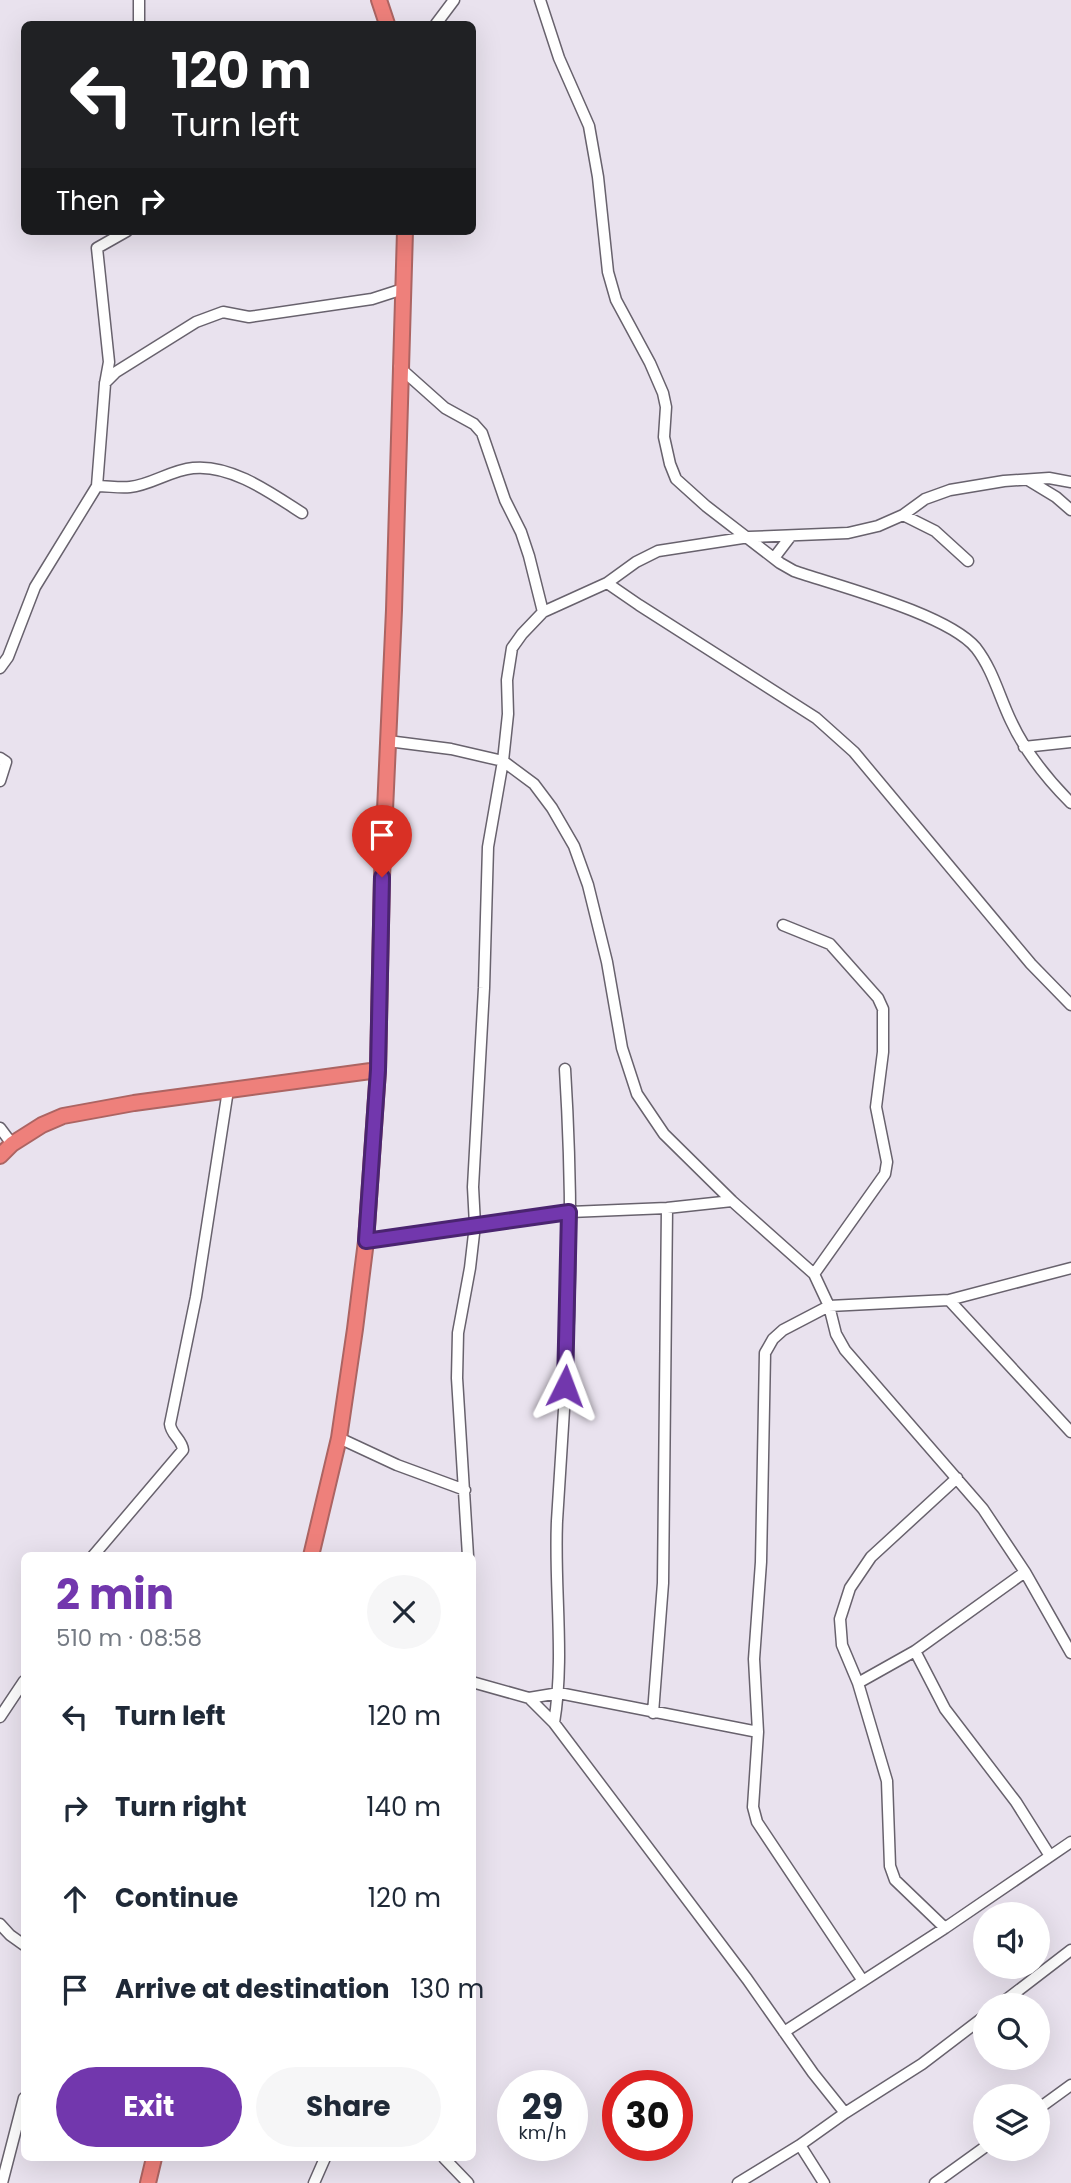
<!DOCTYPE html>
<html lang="en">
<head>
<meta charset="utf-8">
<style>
  body { margin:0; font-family:Poppins,sans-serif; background:#f6f6f7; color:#1f2937; height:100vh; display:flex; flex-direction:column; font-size:26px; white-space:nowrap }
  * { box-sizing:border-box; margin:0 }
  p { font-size:23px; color:#747a83 }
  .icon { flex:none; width:38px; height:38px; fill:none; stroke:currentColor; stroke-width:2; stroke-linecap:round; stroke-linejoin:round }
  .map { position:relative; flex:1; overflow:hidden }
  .drawer { position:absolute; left:21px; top:1552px; width:455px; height:609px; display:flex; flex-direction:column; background:#fff; border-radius:10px; box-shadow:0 7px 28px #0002 }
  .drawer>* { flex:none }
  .hud { position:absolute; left:21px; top:21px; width:455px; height:214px; border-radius:10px; box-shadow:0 7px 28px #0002; background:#202124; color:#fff; overflow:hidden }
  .fabs { position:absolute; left:973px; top:1902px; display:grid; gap:14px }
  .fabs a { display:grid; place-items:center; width:77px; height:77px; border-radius:50%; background:#fff; box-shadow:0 7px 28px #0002; font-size:35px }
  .speed { position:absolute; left:497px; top:2070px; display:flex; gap:14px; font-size:35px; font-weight:700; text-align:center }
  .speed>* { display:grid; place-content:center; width:91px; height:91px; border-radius:50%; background:#fff; box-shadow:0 7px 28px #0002; line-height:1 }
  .speed small { font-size:18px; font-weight:400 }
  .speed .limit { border:10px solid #d22; background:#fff; color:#111 }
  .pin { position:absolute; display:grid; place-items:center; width:60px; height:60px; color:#fff; margin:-72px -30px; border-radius:50% 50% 50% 0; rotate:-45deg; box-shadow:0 0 7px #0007 }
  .pin .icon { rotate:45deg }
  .me { position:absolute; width:77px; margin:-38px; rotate:3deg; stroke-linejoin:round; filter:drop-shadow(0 0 5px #0008) }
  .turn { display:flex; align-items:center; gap:24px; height:147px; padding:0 35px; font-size:32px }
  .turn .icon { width:91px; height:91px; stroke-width:2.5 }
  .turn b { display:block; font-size:49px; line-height:60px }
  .then { display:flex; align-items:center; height:66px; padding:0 35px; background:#0003; gap:14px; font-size:26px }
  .round { display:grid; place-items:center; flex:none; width:74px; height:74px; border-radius:37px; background:#f6f6f7 }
  .headline { display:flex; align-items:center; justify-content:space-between; height:119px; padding:0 35px }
  h1 { font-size:42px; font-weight:700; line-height:52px; color:#7237ad }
  .cta { display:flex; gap:14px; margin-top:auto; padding:14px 35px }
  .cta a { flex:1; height:80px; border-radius:42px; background:#7237ad; color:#fff; font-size:28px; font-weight:700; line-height:80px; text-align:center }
  .cta a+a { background:#f6f6f7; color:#1f2937 }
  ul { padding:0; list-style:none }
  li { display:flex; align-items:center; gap:21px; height:91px; padding:0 35px }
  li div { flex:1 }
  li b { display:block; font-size:26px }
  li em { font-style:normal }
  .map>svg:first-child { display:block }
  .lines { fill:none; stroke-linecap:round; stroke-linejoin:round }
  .minor-casing { stroke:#68626d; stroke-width:13 }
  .highway-casing { stroke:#ac6462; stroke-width:18 }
  .minor { stroke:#fff; stroke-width:10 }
  .highway { stroke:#ee807b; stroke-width:14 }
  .route-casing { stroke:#4a2470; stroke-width:18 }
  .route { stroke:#7237ad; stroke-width:12 }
</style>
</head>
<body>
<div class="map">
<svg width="1071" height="2183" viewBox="0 0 1071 2183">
  <rect width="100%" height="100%" fill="#e9e2ee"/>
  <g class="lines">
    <defs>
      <path id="minor" d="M139,0V24
        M540,0L559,58L589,126L598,177L608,272L616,300L650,363L663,393L666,407L664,437L670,464L676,479L706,506L780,563L794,571C838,586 948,614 976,648C993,670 999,696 1011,721C1025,751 1047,779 1071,803
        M436,24L454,0
        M399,367L445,408L474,424L482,433L505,500L521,532L529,556L543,612
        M105,383L116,372L196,322L223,312L249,317L372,299L403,289
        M1028,480L1056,497L1071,510
        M97,486C108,486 119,488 130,487C151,485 171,470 193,468C231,464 271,493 302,513
        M903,515L935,531L968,561
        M774,558L790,537
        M607,583L639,605L816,718L854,752L1031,964L1071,1005
        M0,668L8,657L35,587L97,486L105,384L109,362L97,248L127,231
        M388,741L451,749L503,761L534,784L552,808L574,846L588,885L607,962L622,1048L637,1094L664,1134L732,1201L814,1274L829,1306L836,1334L845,1350L983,1509L1025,1572L1071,1653
        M1024,747L1071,742
        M0,758L6,762L0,781
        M783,925L830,944L878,998L883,1009V1052L876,1107L887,1162L885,1174L814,1274
        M0,1128L12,1144
        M366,1241L570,1212L667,1208L732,1201
        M949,1300L1071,1432
        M339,1438L397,1465L465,1490
        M93,1556L183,1450C182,1439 171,1435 170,1424L196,1297L228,1090
        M468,1556L457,1378L458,1333L470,1268L475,1225L473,1187L484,988L488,847L503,761L508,714L507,680L512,648L522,634L543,612L607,583L636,562L658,551L749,537L848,533L878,526L903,515L925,499L950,490L1004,481L1049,478L1071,482
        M915,1651L945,1709L1016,1802L1050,1856
        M472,1682L529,1698L554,1723L747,1979L813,2073L845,2113L800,2145L738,2183
        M858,1683L915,1651L1025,1572
        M529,1698L559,1693L758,1732
        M653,1713L663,1583L667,1208
        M0,1717L24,1681
        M554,1723C565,1657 554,1588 557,1521C560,1468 564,1415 567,1362C572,1264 571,1166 565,1069
        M0,1924L10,1935L24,1945
        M945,1928L895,1880L890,1866L887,1781L858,1683L842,1645L840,1619L850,1588L871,1557L957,1478
        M863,1981L757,1822L753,1807L758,1732L754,1659L761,1562L765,1353L773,1339L783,1330L829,1306L949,1300L1071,1268
        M998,2006L1071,1950
        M784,2032L945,1928L1071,1842
        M1038,2109L1071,2085
        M845,2113L922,2064L985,2016
        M800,2145L824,2183
        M444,2158L468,2183
        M2,2183L24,2098
        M314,2183L325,2158
        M935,2183L985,2147"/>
      <path id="highway" d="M379,0L387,24
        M0,1156L12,1144L42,1125L63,1116L134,1103L378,1070
        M311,1556L339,1438L355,1329L366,1241L378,1070L382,877L394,610L405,231
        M148,2183L154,2158"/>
    </defs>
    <use href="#minor" class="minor-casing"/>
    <use href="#highway" class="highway-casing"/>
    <use href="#minor" class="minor"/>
    <use href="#highway" class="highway"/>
  </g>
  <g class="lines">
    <defs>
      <path id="route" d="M382,877L378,1070L366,1241L569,1212L565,1386"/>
    </defs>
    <use href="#route" class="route-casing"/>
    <use href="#route" class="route"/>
  </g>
</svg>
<div class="fabs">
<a><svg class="icon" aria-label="sound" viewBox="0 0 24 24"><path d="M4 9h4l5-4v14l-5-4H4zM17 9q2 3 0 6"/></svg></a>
<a><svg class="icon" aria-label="search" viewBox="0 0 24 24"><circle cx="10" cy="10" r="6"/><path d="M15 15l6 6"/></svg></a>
<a><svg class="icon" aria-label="layers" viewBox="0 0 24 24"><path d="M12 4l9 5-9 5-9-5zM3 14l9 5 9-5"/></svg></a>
</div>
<div class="speed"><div>29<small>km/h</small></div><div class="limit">30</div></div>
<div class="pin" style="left:382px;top:877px;background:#d93025"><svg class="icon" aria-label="arrive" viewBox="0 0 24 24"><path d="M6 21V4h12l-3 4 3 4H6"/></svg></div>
<svg class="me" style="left:565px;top:1386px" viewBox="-20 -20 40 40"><path d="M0-17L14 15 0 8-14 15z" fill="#7237ad" stroke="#fff" stroke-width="4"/></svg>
<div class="hud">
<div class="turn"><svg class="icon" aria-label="left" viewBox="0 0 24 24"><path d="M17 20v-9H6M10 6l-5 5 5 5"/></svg><div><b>120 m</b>Turn left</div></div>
<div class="then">Then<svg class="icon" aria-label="right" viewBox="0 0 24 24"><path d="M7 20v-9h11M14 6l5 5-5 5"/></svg></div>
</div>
<section class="drawer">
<div class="headline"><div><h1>2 min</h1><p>510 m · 08:58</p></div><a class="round"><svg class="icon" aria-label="close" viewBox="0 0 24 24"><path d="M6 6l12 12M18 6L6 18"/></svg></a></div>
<ul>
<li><svg class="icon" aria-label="left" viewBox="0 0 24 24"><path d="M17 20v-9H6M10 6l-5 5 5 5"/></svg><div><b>Turn left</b></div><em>120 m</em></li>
<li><svg class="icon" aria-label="right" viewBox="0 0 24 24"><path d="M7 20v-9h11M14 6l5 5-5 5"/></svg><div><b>Turn right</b></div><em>140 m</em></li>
<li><svg class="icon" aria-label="ahead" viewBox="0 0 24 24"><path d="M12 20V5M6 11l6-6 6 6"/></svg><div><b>Continue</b></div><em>120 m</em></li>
<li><svg class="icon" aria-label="arrive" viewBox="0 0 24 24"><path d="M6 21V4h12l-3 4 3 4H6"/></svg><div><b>Arrive at destination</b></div><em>130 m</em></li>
</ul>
<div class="cta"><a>Exit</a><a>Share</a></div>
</section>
</div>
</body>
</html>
